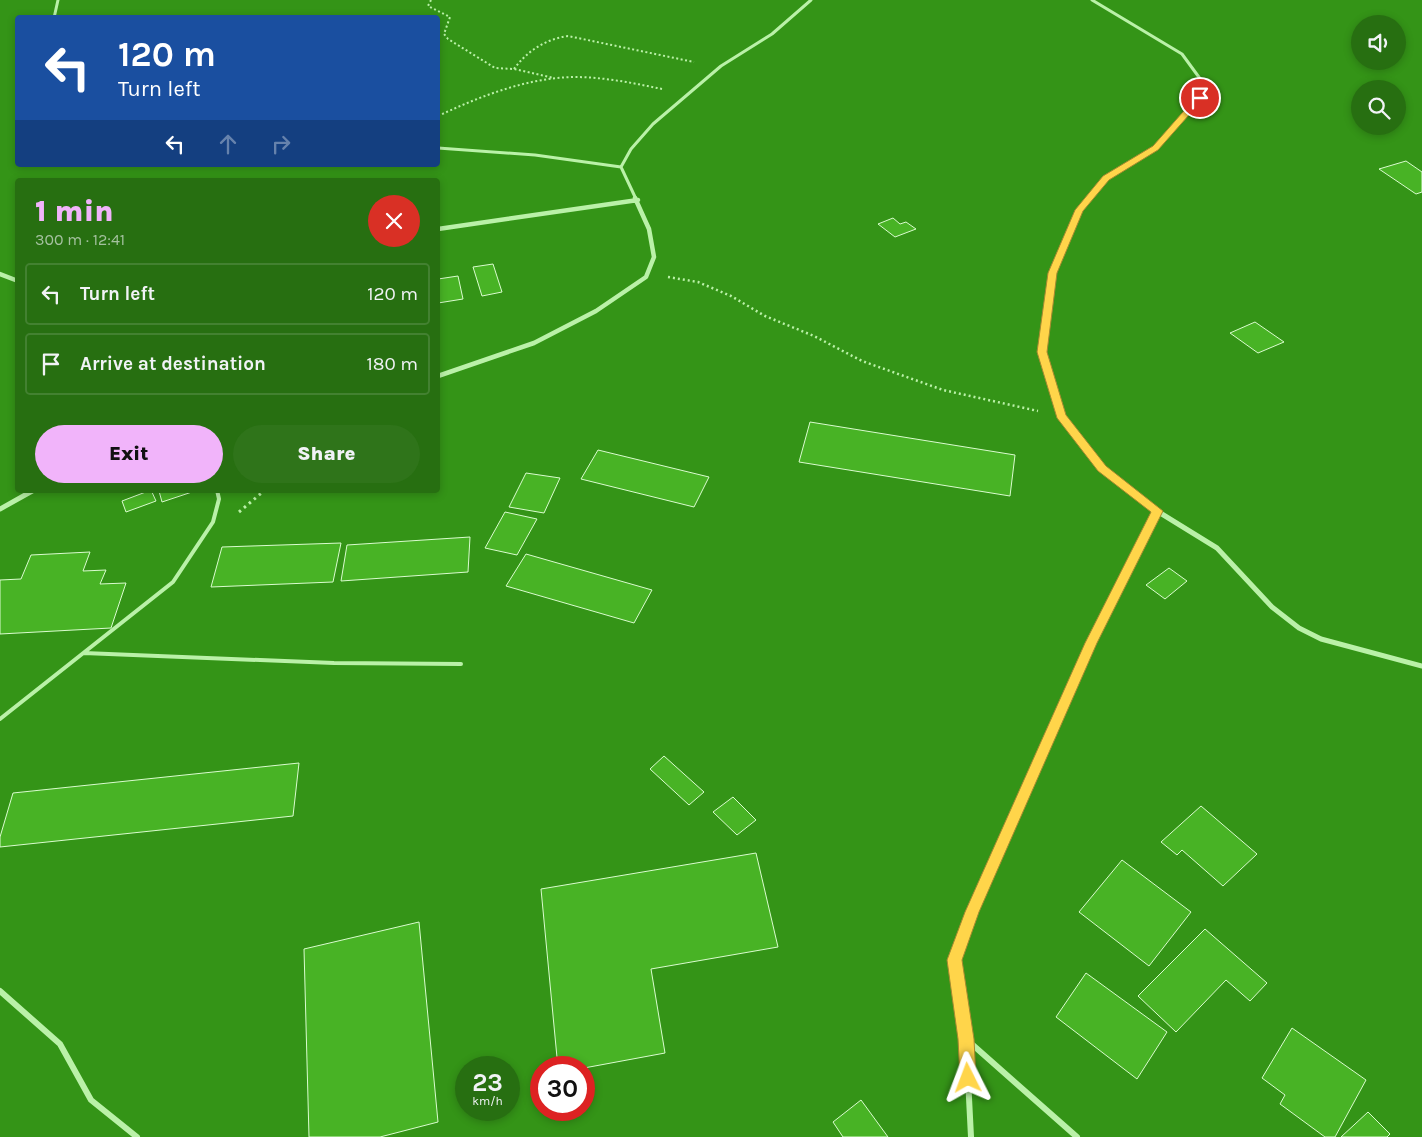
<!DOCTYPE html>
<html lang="en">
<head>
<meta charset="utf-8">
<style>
  body { margin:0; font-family:Karla,sans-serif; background:#2f741a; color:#f1f3f6; height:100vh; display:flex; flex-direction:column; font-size:19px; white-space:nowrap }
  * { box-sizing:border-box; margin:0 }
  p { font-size:16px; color:#a4c19f }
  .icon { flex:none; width:28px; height:28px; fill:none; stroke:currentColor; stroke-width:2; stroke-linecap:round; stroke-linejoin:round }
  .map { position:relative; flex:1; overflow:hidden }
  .panel { position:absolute; left:15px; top:178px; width:425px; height:315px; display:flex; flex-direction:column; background:#276f11; border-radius:5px; box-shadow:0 2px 8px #0003 }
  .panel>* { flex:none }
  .banner { position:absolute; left:15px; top:15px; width:425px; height:152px; border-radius:5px; box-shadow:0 2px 8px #0003; background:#1a4fa0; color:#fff; overflow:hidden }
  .tools { position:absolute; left:1351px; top:15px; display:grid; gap:10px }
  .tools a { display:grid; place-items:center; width:55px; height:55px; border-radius:50%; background:#276f11; box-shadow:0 2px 8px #0003; font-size:25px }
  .speed { position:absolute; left:455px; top:1056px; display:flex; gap:10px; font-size:25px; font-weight:700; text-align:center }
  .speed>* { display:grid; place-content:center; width:65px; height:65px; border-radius:50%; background:#276f11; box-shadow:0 2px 8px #0003; line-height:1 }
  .speed small { font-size:12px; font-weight:400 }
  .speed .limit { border:8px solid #d22; background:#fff; color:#111 }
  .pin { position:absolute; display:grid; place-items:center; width:42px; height:42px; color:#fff; margin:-21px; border:2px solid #fff; border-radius:50%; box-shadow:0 1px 5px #0007 }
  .me { position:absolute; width:55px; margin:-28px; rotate:357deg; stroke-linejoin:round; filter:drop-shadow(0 0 4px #0008) }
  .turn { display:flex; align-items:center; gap:18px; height:105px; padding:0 20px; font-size:22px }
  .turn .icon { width:65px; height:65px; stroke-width:2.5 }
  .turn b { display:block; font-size:35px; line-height:42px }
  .lanes { display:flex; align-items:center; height:48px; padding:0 20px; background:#0003; justify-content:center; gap:25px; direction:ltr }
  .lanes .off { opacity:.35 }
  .round { display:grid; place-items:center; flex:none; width:52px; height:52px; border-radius:26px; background:#2f741a }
  .summary { display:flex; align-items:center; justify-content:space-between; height:85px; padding:0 20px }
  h1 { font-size:30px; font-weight:800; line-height:38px; color:#f1b4fa }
  .cta { display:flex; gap:10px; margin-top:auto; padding:10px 20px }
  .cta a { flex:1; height:58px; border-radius:30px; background:#f1b4fa; color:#111; font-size:20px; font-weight:800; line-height:58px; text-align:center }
  .cta a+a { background:#2f741a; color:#f1f3f6 }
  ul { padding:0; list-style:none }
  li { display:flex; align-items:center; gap:15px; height:62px; margin:0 10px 8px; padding:0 10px; border:2px solid #438131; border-radius:5px }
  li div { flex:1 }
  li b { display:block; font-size:19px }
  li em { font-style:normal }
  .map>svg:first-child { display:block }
  .building { fill:#48b325; stroke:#dafccf }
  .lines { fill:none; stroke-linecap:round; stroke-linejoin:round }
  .path-far2 { stroke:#baf1a8; stroke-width:2; stroke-dasharray:2 2.5; stroke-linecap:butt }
  .path-far1 { stroke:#baf1a8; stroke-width:2.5; stroke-dasharray:2 3; stroke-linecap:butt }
  .path { stroke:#baf1a8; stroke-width:3; stroke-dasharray:2.5 4; stroke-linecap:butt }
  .service { stroke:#baf1a8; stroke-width:4 }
  .minor-far3 { stroke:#baf1a8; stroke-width:3 }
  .minor-far2 { stroke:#baf1a8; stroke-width:4.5 }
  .minor-far1 { stroke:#baf1a8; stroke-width:5 }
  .minor { stroke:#baf1a8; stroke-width:6 }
  .route { fill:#ffd54a; stroke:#a68a30 }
</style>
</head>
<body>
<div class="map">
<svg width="1422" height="1137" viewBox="0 0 1422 1137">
  <rect width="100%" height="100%" fill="#349417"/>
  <path class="building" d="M1406,161L1422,172V192L1416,194L1379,169Z
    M893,218L900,224L906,222L916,229L895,237L878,224Z
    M493,264L502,292L482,296L473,267Z
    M458,276L463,299L438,303V279Z
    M1255,322L1284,342L1258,353L1230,333Z
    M810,422L1015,455L1010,496L799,462Z
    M598,450L709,477L694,507L581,479Z
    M526,473L560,478L544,513L509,507Z
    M151,490L156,501L126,512L122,501Z
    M162,490H198L162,502L159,491Z
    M505,512L537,519L517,555L485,548Z
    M470,537L468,572L341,581L347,545Z
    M341,543L333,582L211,587L222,547Z
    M90,552L83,571L106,570L100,584L126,583L111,628L0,634V580L21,579L31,555Z
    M526,554L652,590L634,623L506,586Z
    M1169,568L1187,581L1165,599L1146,585Z
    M664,756L704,792L689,805L650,769Z
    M299,763L293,816L0,847V837L13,793Z
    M733,797L756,820L737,835L713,812Z
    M1201,806L1257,854L1223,886L1182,850L1177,855L1161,842Z
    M756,853L778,947L651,969L665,1053L584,1068H558L541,889Z
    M1122,860L1191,912L1149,966L1079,912Z
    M419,922L438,1122L380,1137H309L304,949Z
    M1205,929L1267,983L1250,1001L1226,980L1176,1032L1138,996Z
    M1086,973L1167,1032L1137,1079L1056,1017Z
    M1292,1028L1366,1080L1335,1137H1325L1280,1104L1285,1095L1262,1078Z
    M861,1100L888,1137H843L833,1122Z
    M1368,1112L1390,1134L1387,1137H1341Z"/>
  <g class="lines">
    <path class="path-far2" d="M431,0L428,6L450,17L444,34L448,39L495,68L514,69L554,78
      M514,69C527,51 546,39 568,36L694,62
      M438,116C481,96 526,78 574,77C604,77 633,83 662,89"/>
    <path class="path-far1" d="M668,277L698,282L731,296L765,316L814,336L862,361L943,390L1038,411"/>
    <path class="path" d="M239,512L265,490"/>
    <path class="service" d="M84,653L334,663L461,664
      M0,719L173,582L213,522L219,499L217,490"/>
    <path class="minor-far3" d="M54,18L58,0
      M438,148L535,155L621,167
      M636,199L621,167L631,149L653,124L721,66L772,34L811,0
      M1088,199L1106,178L1155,148L1200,98L1201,80L1182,54L1092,0"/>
    <path class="minor-far2" d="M438,229L638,200
      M0,274L18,281
      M438,376L534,343L596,311L646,277L654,257L649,229L635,198
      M1085,447L1061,416L1042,352L1053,273L1079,210L1089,198"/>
    <path class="minor-far1" d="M1084,445L1102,469L1157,511L1217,548L1272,607L1299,628L1321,639L1422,666
      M0,509L34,490
      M1042,754L1091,643L1157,511"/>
    <path class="minor" d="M0,991L60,1044L91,1100L137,1137
      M966,1039L1077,1137
      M971,1137L966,1039L955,960L972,912L1042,753"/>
  </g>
  <path class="route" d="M1197,96L1204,98L1158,150L1109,180L1083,211L1057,273L1047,352L1066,415L1106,466L1163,511L1097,643L979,912L962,960L974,1039L976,1078L973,1084L968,1086L962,1084L960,1078L958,1039L947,960L965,912L1085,643L1151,512L1098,471L1057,418L1037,352L1048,273L1075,210L1103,176L1153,146Z"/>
</svg>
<div class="tools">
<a><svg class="icon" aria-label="sound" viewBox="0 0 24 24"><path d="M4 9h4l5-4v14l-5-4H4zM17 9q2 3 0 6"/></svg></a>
<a><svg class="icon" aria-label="search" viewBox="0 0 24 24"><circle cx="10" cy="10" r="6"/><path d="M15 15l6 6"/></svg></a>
</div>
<div class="speed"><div>23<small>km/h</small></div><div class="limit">30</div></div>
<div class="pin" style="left:1200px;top:98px;background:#d93025"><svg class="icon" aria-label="arrive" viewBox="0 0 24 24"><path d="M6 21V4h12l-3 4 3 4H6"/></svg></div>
<svg class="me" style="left:968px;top:1078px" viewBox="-20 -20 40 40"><path d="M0-17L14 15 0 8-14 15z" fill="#ffd54a" stroke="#fff" stroke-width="4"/></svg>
<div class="banner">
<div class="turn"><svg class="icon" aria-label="left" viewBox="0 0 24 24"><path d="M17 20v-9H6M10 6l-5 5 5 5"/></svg><div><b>120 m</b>Turn left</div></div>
<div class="lanes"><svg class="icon" aria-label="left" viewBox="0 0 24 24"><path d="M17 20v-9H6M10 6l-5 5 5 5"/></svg><svg class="icon off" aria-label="ahead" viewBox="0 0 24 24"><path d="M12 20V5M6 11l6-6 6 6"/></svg><svg class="icon off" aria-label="right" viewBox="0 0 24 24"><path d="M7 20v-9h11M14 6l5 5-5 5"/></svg></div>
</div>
<section class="panel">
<div class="summary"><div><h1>1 min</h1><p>300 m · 12:41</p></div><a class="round" style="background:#d93025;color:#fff"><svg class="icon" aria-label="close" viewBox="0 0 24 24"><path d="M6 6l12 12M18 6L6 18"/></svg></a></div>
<ul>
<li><svg class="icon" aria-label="left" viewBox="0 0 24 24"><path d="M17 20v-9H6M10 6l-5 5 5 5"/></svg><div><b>Turn left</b></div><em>120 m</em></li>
<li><svg class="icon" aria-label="arrive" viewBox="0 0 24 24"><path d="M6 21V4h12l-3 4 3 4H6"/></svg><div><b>Arrive at destination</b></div><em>180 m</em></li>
</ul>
<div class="cta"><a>Exit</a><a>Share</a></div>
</section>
</div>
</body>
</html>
